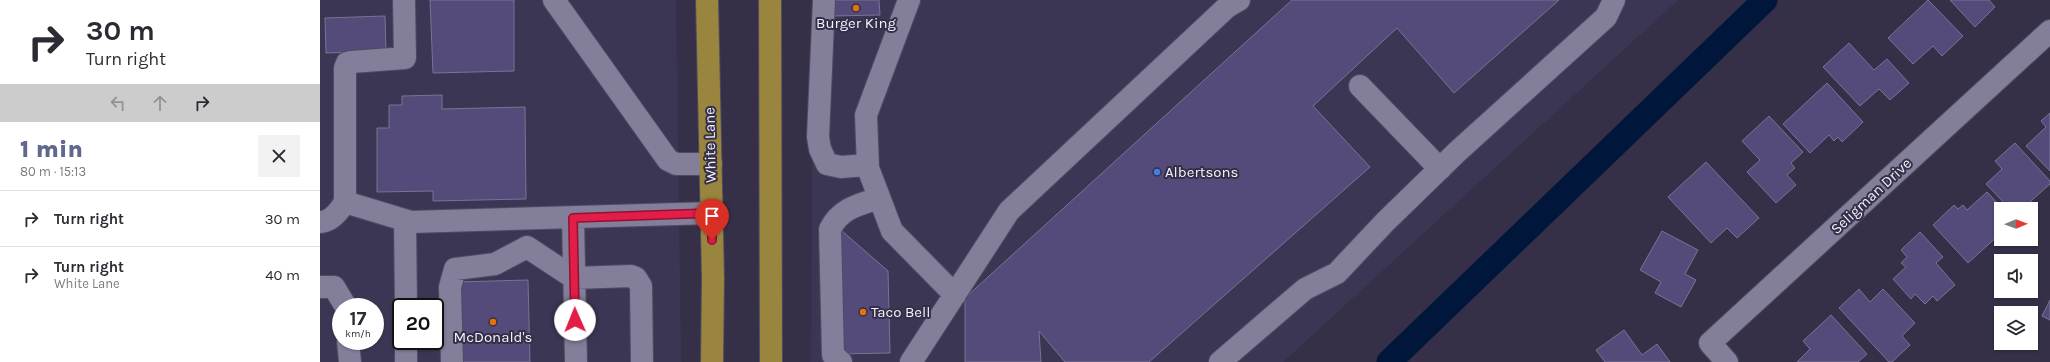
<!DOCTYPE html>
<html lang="en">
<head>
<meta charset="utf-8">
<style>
  body { margin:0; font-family:Karla,sans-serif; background:#f2f2f3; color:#2b2b33; height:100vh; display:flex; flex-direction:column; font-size:15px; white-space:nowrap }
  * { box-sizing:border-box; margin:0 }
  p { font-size:13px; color:#7c7c81 }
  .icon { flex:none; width:22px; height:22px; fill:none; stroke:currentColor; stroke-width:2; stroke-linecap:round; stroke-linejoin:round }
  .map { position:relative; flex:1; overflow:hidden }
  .sheet { display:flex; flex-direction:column; background:#fff; width:320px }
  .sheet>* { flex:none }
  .guide { background:#fff; color:#2b2b33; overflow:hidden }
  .needle { width:26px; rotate:89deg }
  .tools { position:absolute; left:1674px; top:202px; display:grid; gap:8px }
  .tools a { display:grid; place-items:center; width:44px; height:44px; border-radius:0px; background:#fff; box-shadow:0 1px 3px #0004; font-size:20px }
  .speed { position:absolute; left:12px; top:298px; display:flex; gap:8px; font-size:20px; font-weight:700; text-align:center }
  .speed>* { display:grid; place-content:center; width:52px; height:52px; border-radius:50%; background:#fff; box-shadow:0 1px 3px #0004; line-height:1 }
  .speed small { font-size:10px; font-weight:400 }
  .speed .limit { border:2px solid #111; border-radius:6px; background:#fff; color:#111 }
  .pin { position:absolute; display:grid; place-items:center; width:34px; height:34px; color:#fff; margin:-41px -17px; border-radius:50% 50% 50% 0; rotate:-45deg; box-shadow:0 0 4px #0007 }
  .pin .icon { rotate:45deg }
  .me { position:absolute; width:44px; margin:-22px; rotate:359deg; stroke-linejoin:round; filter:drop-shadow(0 0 3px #0008) }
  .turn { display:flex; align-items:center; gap:14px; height:84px; padding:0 20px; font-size:18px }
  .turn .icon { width:52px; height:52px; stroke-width:2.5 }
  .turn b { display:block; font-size:28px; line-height:34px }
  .lanes { display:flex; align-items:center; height:38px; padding:0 20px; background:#0003; justify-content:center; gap:20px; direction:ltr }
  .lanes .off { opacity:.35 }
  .round { display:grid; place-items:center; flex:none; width:42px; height:42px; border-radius:0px; background:#f2f2f3 }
  .summary { display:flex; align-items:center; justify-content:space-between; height:68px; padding:0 20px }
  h1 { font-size:24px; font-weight:800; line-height:30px; color:#61688d }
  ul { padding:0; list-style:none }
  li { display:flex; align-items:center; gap:12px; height:56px; padding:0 20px; border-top:1px solid #e1e1e2 }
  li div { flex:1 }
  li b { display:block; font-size:15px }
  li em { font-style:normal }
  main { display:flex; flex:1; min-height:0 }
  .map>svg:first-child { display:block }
  .built { fill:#3c3655; fill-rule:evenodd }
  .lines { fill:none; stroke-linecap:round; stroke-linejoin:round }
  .canal { stroke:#00163b; stroke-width:25 }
  .building { fill:#554b7b; stroke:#797490 }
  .minor-casing { stroke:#504b60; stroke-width:24 }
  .major-casing { stroke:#504b60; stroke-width:24 }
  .minor { stroke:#837e9a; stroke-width:22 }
  .major { stroke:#99853e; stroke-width:22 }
  .route-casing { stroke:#92132f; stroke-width:10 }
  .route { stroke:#e11d48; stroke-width:7 }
  .food-dot { fill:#e8710a; stroke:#353048; stroke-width:1.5 }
  .shop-dot { fill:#3f7fe0; stroke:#353048; stroke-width:1.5 }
  .labels { text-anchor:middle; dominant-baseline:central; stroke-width:4; stroke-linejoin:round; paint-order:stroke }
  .poi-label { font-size:15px; fill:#f3f1fe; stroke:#353048 }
  .street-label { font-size:15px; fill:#f3f1fe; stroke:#353048 }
</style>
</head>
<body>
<main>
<section class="sheet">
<div class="guide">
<div class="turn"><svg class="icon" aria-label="right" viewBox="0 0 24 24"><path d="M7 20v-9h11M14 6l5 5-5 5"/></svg><div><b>30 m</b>Turn right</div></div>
<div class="lanes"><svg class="icon off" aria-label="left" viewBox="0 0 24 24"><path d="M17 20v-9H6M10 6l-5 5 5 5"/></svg><svg class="icon off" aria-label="ahead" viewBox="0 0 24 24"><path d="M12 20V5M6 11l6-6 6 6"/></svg><svg class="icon" aria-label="right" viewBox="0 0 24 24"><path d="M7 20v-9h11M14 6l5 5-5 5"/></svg></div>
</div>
<div class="summary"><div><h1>1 min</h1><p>80 m · 15:13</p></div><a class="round"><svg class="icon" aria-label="close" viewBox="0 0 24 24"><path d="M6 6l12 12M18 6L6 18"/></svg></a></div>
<ul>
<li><svg class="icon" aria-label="right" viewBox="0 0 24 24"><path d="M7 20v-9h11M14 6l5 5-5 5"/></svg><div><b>Turn right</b></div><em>30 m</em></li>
<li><svg class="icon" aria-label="right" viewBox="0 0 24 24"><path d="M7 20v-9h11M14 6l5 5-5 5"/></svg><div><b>Turn right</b><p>White Lane</p></div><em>40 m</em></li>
</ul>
</section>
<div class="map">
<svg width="1730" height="362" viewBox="0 0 1730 362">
  <rect width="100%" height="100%" fill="#353048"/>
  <path class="built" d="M0,0H356L361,362H0ZM21,307H55V341H21ZM81,307H115V341H81Z
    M493,0H1358L963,362H491Z"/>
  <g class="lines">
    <path class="canal" d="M1069,362L1445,0"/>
  </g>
  <path class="building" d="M110,0H194V71L113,73Z
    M512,0H559L560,15L512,16Z
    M972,0H1239L1134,93L1077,28L993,106L1050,167L829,362H745L719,331L721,362H645V298Z
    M1608,0L1643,36L1622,56L1613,46L1593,64L1568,38Z
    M1630,0H1669L1675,7L1655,27Z
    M65,16L66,51L6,53L5,18Z
    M1529,43L1554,70L1567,59L1589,83L1570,100L1559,89L1540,106L1503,67Z
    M1507,83L1543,122L1522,142L1518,137L1514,141L1509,135L1490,153L1463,124Z
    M122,95V109L205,107L206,199L113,201V191L57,192V128H69V105H82V96Z
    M1730,113V171L1706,146L1726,127L1721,121Z
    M1449,116L1483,152L1471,163L1475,168L1467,175L1476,185L1456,203L1427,172L1440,160L1422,141Z
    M1695,143L1730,181V184L1702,209H1690L1666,184L1682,169L1675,161Z
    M1386,162L1439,218L1417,238L1407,228L1391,243L1348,197Z
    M1667,192L1683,209H1681V233L1648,263L1613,225L1634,205L1638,209L1643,205L1647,210Z
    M514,224L568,271L570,353L518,354Z
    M1342,231L1378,250L1365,274L1376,280L1361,307L1335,293L1341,282L1320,270Z
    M1600,232L1623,257L1616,263L1635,285L1617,301L1613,296L1605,304L1595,294L1591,299L1573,279L1586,267L1581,263L1587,257L1581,250Z
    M208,280L210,362H138L136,282Z
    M1539,289L1550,302L1563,289L1595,323L1582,336L1590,345L1572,362H1569L1519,308Z
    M1730,300V320L1722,316Z
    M1511,315L1547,354L1538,362H1477L1490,349L1483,341Z
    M1304,330L1322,355L1337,344L1350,362H1285L1276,350Z"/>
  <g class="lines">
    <defs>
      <path id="minor" d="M234,0L348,160L356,164H391
        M504,0L498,137L500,149L507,164L521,167L547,165
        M589,0L546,115L548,168L572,231L635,295
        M1040,86L1120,169
        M25,202L91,222L392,213
        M253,218L256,362
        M85,221L86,307
        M0,222C11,222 20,210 25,202V68L27,63L31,62L85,58L84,0
        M0,287H14L26,307
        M28,341L30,362
        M86,341V362
        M132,362L130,287L135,269L175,264L207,247L254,278L311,276L316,278L321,286L322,362
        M521,362L513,355L510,229C521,208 538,205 559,198
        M591,362L689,211L907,7L919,0
        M900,362L985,289L1017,273L1065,222L1137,152L1286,17L1294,0
        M1407,362L1390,343L1730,31"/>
      <path id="major" d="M387,0L393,279L392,362
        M450,0L451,362"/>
    </defs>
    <use href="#minor" class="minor-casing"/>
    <use href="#major" class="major-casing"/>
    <use href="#minor" class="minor"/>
    <use href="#major" class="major"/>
  </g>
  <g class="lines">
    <defs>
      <path id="route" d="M255,320L253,218L392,213V240"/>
    </defs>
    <use href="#route" class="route-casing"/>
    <use href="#route" class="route"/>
  </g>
  <g class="food-dot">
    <circle cx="536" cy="8" r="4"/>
    <circle cx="543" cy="312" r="4"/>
    <circle cx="173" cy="322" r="4"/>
  </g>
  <circle class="shop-dot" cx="837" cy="172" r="4"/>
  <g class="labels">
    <g class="poi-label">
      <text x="536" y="23">Burger King</text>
      <text x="845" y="172" text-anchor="start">Albertsons</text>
      <text x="551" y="312" text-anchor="start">Taco Bell</text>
      <text x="173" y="337">McDonald's</text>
    </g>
    <g class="street-label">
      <text transform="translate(390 145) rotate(-91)">White Lane</text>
      <text transform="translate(1551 196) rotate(-43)">Seligman Drive</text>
    </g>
  </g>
</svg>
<div class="tools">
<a><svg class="needle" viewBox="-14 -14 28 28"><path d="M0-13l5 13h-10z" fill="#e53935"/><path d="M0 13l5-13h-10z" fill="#7c7c81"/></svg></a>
<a><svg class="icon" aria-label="sound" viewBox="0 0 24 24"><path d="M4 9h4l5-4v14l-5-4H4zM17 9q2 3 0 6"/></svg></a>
<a><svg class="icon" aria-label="layers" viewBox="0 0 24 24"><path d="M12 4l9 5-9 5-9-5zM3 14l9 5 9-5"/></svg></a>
</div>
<div class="speed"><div>17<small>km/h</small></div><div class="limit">20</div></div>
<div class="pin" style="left:392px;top:240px;background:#d93025"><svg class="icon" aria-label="arrive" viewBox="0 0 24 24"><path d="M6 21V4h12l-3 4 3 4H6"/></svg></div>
<svg class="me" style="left:255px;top:320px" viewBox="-20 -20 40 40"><circle r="19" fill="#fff"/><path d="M0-13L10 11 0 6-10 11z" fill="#e11d48"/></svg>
</div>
</main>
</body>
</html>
